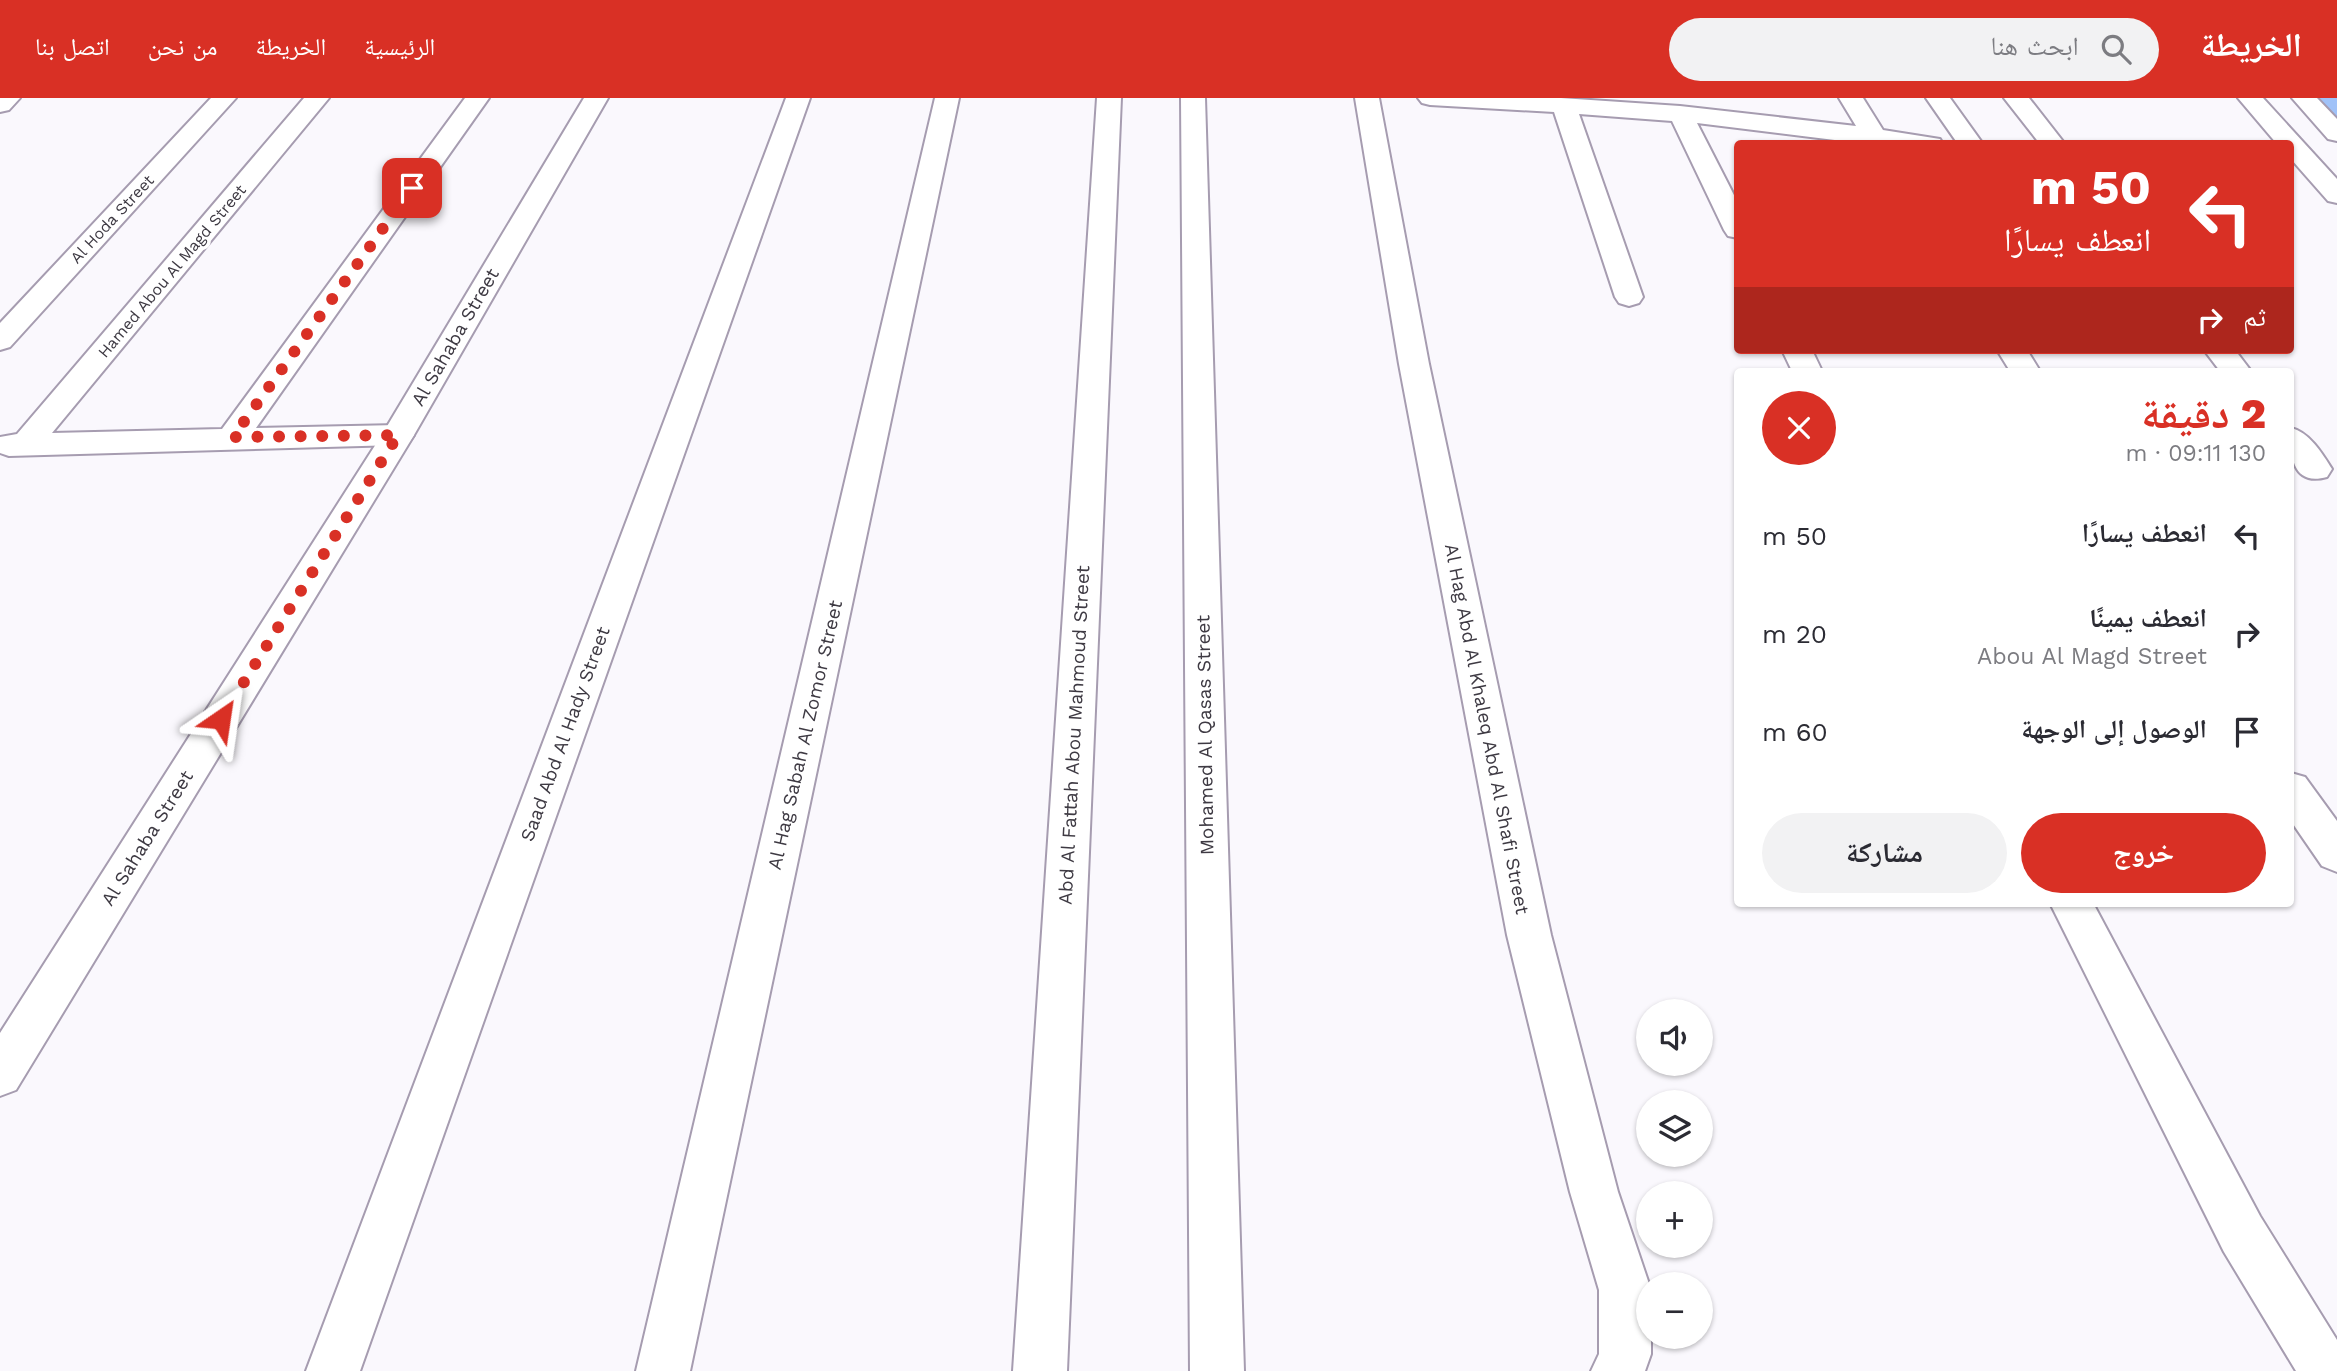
<!DOCTYPE html>
<html lang="ar">
<head>
<meta charset="utf-8">
<style>
  body { margin:0; font-family:"Work Sans","Noto Naskh Arabic",sans-serif; background:#f2f2f3; color:#2b2b33; direction:rtl; height:100vh; display:flex; flex-direction:column; font-size:26px; white-space:nowrap }
  * { box-sizing:border-box; margin:0 }
  p { font-size:23px; color:#7c7c81 }
  .icon { flex:none; width:38px; height:38px; fill:none; stroke:currentColor; stroke-width:2; stroke-linecap:round; stroke-linejoin:round }
  .map { position:relative; flex:1; overflow:hidden; direction:ltr }
  .panel { position:absolute; left:1734px; top:270px; width:560px; height:539px; display:flex; flex-direction:column; background:#fff; border-radius:7px; box-shadow:0 2px 5px #0004; direction:rtl }
  .panel>* { flex:none }
  .banner { position:absolute; left:1734px; top:42px; width:560px; height:214px; border-radius:7px; box-shadow:0 2px 5px #0004; direction:rtl; background:#d93025; color:#fff; overflow:hidden }
  .tools { position:absolute; left:1636px; top:901px; display:grid; gap:14px }
  .tools a { display:grid; place-items:center; width:77px; height:77px; border-radius:50%; background:#fff; box-shadow:0 2px 5px #0004; font-size:35px }
  .pin { position:absolute; display:grid; place-items:center; width:60px; height:60px; color:#fff; margin:-30px; border-radius:14px; box-shadow:0 4px 10px #0006 }
  .me { position:absolute; width:77px; margin:-38px; rotate:32deg; stroke-linejoin:round; filter:drop-shadow(0 0 5px #0008) }
  .turn { display:flex; align-items:center; gap:24px; height:147px; padding:0 28px; font-size:32px }
  .turn .icon { width:91px; height:91px; stroke-width:2.5 }
  .turn b { display:block; font-size:49px; line-height:60px }
  .then { display:flex; align-items:center; height:66px; padding:0 28px; background:#0003; gap:14px; font-size:26px }
  .round { display:grid; place-items:center; flex:none; width:74px; height:74px; border-radius:37px; background:#f2f2f3 }
  .headline { display:flex; align-items:center; justify-content:space-between; height:119px; padding:0 28px }
  h1 { font-size:42px; font-weight:800; line-height:52px; color:#d93025 }
  .primary-button { display:flex; gap:14px; margin-top:auto; padding:14px 28px }
  .primary-button a { flex:1; height:80px; border-radius:42px; background:#d93025; color:#fff; font-size:28px; font-weight:800; line-height:80px; text-align:center }
  .primary-button a+a { background:#f2f2f3; color:#2b2b33 }
  ul { padding:0; list-style:none }
  li { display:flex; align-items:center; gap:21px; height:98px; padding:0 28px }
  li div { flex:1 }
  li b { display:block; font-size:26px }
  li em { font-style:normal }
  header { display:flex; align-items:center; gap:42px; box-sizing:border-box; height:98px; padding:0 35px; background:#d93025; color:#fff }
  header strong { font-size:33px }
  nav { display:flex; gap:38px; margin-inline-start:auto; font-size:24px }
  .search { width:490px; height:63px; background:#f2f2f3; display:flex; align-items:center; gap:18px; box-sizing:border-box; padding:0 24px; border-radius:38px; color:#7c7c81; font-size:26px }
  .map>svg:first-child { display:block }
  .lines { fill:none; stroke-linecap:round; stroke-linejoin:round }
  .canal { fill:#a0c2f8; fill-rule:evenodd }
  .street-casing { stroke:#a69cb0; stroke-width:4 }
  .secondary-casing { stroke:#a69cb0; stroke-width:4 }
  .street { fill:#fff; fill-rule:evenodd }
  .secondary { fill:#fff; fill-rule:evenodd }
  .route { stroke:#d93025; stroke-width:12; stroke-dasharray:0 21.6 }
  .labels { text-anchor:middle; dominant-baseline:central; stroke-width:7; stroke-linejoin:round; paint-order:stroke }
  .far-street-label { font-size:16px; fill:#3e3a43; stroke:#fff }
  .street-label { font-size:19px; fill:#3e3a43; stroke:#fff }
</style>
</head>
<body>
<header>
<strong>الخريطة</strong>
<div class="search"><svg class="icon" aria-label="search" viewBox="0 0 24 24"><circle cx="10" cy="10" r="6"/><path d="M15 15l6 6"/></svg>ابحث هنا</div>
<nav><a>الرئيسية</a><a>الخريطة</a><a>من نحن</a><a>اتصل بنا</a></nav>
</header>
<div class="map">
<svg width="2337" height="1273" viewBox="0 0 2337 1273">
  <rect width="100%" height="100%" fill="#faf8fd"/>
  <g class="lines">
    <path class="canal" d="M2297,0H2337V33L2323,29Z"/>
    <defs>
      <path id="street" d="M0,0H20L9,12L0,14Z
        M211,0H236L10,249L0,252V225Z
        M304,0H329L52,335L222,331L465,0H489L256,330L398,327L409,330L414,337L409,344L398,347L9,358L0,355V339L17,336Z
        M786,0H810L360,1273H306Z
        M935,0H959L690,1273H636Z
        M1097,0H1121L1067,1273H1013Z
        M1181,0H1205L1244,1273H1190Z
        M1355,0H1379L1429,266L1551,837L1618,1094L1649,1186L1648,1239H1651V1256L1645,1273H1591L1599,1256V1192L1570,1094L1507,837L1399,266Z
        M1418,0H1561L1680,8L1856,28L1839,0H1863L1883,32L1940,41L1943,46H1867L1697,25L1738,105V140L1728,138L1724,132L1672,23L1579,16L1643,199L1639,205L1629,208L1619,205L1615,199L1554,14L1430,7L1422,5Z
        M1926,0H1950L1983,46H1958Z
        M2004,0H2029L2065,46H2040Z
        M2238,0H2263L2337,81V105L2328,103L2291,61V46H2277Z
        M2292,0H2317L2337,21V43L2328,41Z
        M1782,252H1812L1822,273H1792Z
        M1997,252H2027L2040,273H2010Z
        M2204,252H2235L2251,273H2220Z
        M2291,330C2309,334 2322,355 2332,371L2327,379C2291,389 2290,355 2291,330Z
        M2291,675L2305,679L2337,723V774L2322,768L2291,723Z
        M2050,805H2093L2260,1118L2337,1242V1273H2296L2224,1154Z"/>
      <path id="secondary" d="M584,0H608L414,337L16,992L0,998V935L383,335Z"/>
    </defs>
    <use href="#street" class="street-casing"/>
    <use href="#secondary" class="secondary-casing"/>
    <use href="#street" class="street"/>
    <use href="#secondary" class="secondary"/>
  </g>
  <g class="lines">
    <path class="route" d="M221,621L398,337L233,339L412,90"/>
  </g>
  <g class="labels">
    <g class="far-street-label">
      <text transform="translate(112 121) rotate(-47)">Al Hoda Street</text>
      <text transform="translate(172 173) rotate(-50)">Hamed Abou Al Magd Street</text>
    </g>
    <g class="street-label">
      <text transform="translate(455 239) rotate(-60)">Al Sahaba Street</text>
      <text transform="translate(1487 631) rotate(79)">Al Hag Abd Al Khaleq Abd Al Shafi Street</text>
      <text transform="translate(565 636) rotate(-70)">Saad Abd Al Hady Street</text>
      <text transform="translate(805 637) rotate(-77)">Al Hag Sabah Al Zomor Street</text>
      <text transform="translate(1074 637) rotate(-87)">Abd Al Fattah Abou Mahmoud Street</text>
      <text transform="translate(1205 637) rotate(-91)">Mohamed Al Qasas Street</text>
      <text transform="translate(147 740) rotate(-58)">Al Sahaba Street</text>
    </g>
  </g>
</svg>
<div class="tools">
<a><svg class="icon" aria-label="sound" viewBox="0 0 24 24"><path d="M4 9h4l5-4v14l-5-4H4zM17 9q2 3 0 6"/></svg></a>
<a><svg class="icon" aria-label="layers" viewBox="0 0 24 24"><path d="M12 4l9 5-9 5-9-5zM3 14l9 5 9-5"/></svg></a>
<a>+</a>
<a>−</a>
</div>
<div class="pin" style="left:412px;top:90px;background:#d93025"><svg class="icon" aria-label="arrive" viewBox="0 0 24 24"><path d="M6 21V4h12l-3 4 3 4H6"/></svg></div>
<svg class="me" style="left:221px;top:621px" viewBox="-20 -20 40 40"><path d="M0-17L14 15 0 8-14 15z" fill="#d93025" stroke="#fff" stroke-width="4"/></svg>
<div class="banner">
<div class="turn"><svg class="icon" aria-label="left" viewBox="0 0 24 24"><path d="M17 20v-9H6M10 6l-5 5 5 5"/></svg><div><b>50 m</b>انعطف يسارًا</div></div>
<div class="then">ثم<svg class="icon" aria-label="right" viewBox="0 0 24 24"><path d="M7 20v-9h11M14 6l5 5-5 5"/></svg></div>
</div>
<section class="panel">
<div class="headline"><div><h1>2 دقيقة</h1><p>130 m · 09:11</p></div><a class="round" style="background:#d93025;color:#fff"><svg class="icon" aria-label="close" viewBox="0 0 24 24"><path d="M6 6l12 12M18 6L6 18"/></svg></a></div>
<ul>
<li><svg class="icon" aria-label="left" viewBox="0 0 24 24"><path d="M17 20v-9H6M10 6l-5 5 5 5"/></svg><div><b>انعطف يسارًا</b></div><em>50 m</em></li>
<li><svg class="icon" aria-label="right" viewBox="0 0 24 24"><path d="M7 20v-9h11M14 6l5 5-5 5"/></svg><div><b>انعطف يمينًا</b><p>Abou Al Magd Street</p></div><em>20 m</em></li>
<li><svg class="icon" aria-label="arrive" viewBox="0 0 24 24"><path d="M6 21V4h12l-3 4 3 4H6"/></svg><div><b>الوصول إلى الوجهة</b></div><em>60 m</em></li>
</ul>
<div class="primary-button"><a>خروج</a><a>مشاركة</a></div>
</section>
</div>
</body>
</html>
